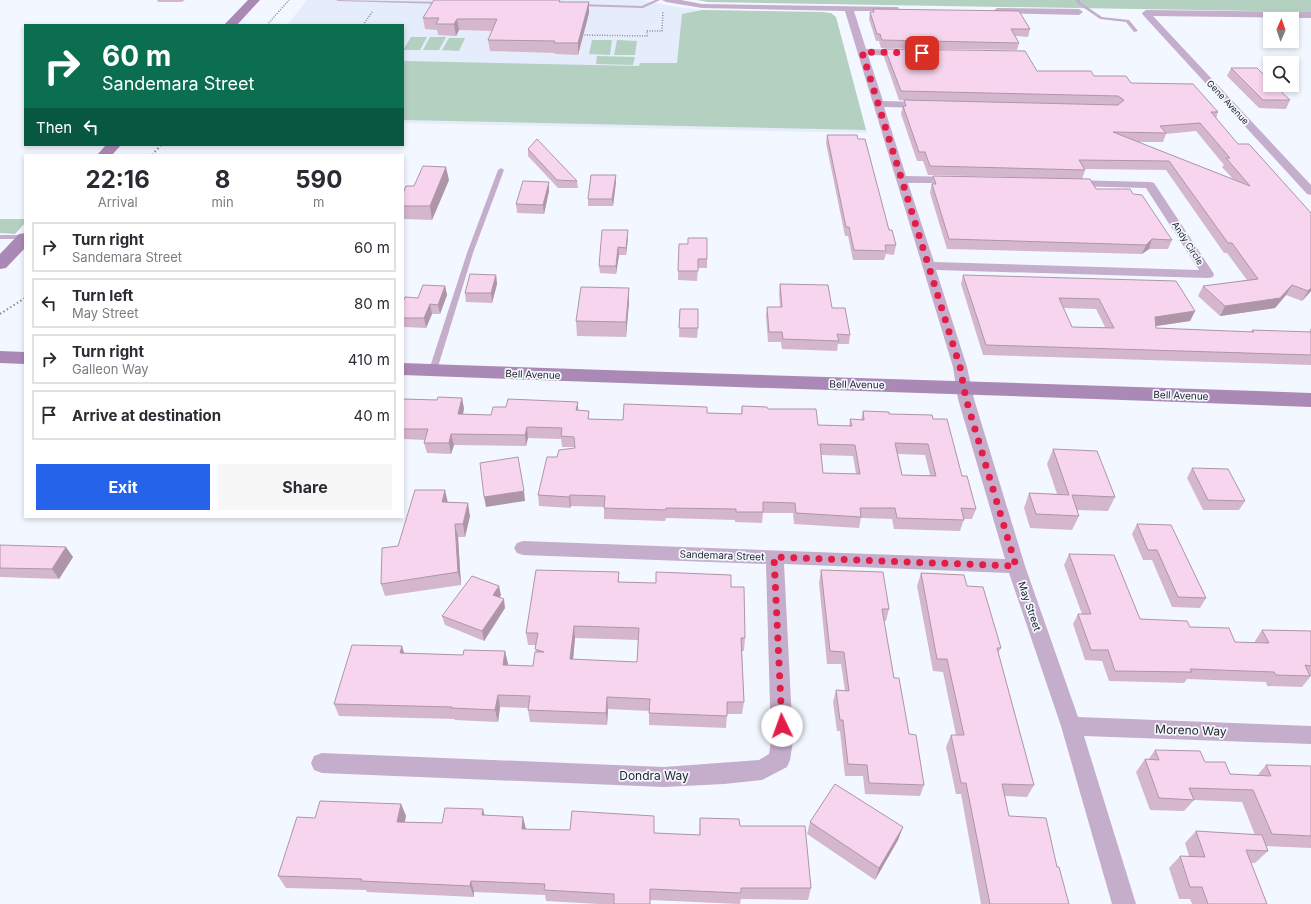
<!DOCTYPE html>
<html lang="en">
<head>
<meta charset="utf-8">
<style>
  body { margin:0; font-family:Inter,sans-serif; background:#f7f7f7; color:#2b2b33; height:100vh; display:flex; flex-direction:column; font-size:15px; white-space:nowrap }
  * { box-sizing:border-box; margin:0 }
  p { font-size:13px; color:#7c7c81 }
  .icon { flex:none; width:22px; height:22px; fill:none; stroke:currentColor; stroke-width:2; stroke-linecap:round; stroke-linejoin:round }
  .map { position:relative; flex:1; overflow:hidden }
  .drawer { position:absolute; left:24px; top:154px; width:380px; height:364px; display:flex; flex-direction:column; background:#fff; border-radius:0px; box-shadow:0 2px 6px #0003 }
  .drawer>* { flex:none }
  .guide { position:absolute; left:24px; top:24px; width:380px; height:122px; border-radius:0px; box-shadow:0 2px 6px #0003; background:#0b6e4f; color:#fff; overflow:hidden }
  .needle { width:26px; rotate:2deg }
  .controls { position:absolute; left:1263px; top:12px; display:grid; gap:8px }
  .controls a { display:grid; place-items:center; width:36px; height:36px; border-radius:0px; background:#fff; box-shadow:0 2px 6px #0003; font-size:20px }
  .pin { position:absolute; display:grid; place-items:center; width:34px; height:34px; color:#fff; margin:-17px; border-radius:8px; box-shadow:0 2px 6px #0006 }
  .me { position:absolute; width:44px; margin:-22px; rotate:357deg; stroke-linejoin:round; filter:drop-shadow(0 0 3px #0008) }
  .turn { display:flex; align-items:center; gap:14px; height:84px; padding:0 12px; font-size:18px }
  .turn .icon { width:52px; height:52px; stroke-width:2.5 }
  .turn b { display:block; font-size:28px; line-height:34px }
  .then { display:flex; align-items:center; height:38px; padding:0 12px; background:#0003; gap:8px; font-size:15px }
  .eta { display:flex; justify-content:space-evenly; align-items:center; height:68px; text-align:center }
  .eta b { font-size:24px; font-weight:700; line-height:28px }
  .primary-button { display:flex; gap:8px; margin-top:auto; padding:8px 12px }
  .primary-button a { flex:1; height:46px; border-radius:0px; background:#2563eb; color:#fff; font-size:16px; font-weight:700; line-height:46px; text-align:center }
  .primary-button a+a { background:#f7f7f7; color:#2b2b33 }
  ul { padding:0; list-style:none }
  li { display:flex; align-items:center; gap:12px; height:50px; margin:0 8px 6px; padding:0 4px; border:2px solid #e1e1e2; border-radius:0px }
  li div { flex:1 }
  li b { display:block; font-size:15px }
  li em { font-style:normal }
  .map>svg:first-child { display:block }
  .built { fill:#e5ecfb }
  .green { fill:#b4d0c1 }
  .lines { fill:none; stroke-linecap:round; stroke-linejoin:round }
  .path-far1 { stroke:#8a8d92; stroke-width:1.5; stroke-dasharray:1 1.5; stroke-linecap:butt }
  .path { stroke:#8a8d92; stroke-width:2; stroke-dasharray:1.5 2.5; stroke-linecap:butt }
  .service { fill:#c5adcc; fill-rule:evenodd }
  .minor { fill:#c5adcc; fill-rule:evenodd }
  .secondary { fill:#ab89b6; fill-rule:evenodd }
  .wall { fill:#d5b7cd; fill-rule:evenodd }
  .shaded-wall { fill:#ae95a7 }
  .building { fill:#f8d5ee; stroke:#ae95a7; fill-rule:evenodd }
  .route { stroke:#e11d48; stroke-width:7; stroke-dasharray:0 12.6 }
  .labels { text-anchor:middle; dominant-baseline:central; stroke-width:3.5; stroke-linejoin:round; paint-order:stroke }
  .far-street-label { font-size:9px; fill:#252629; stroke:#f3f7ff }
  .street-label { font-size:10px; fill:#252629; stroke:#f3f7ff }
  .near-street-label { font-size:12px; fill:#252629; stroke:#f3f7ff }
</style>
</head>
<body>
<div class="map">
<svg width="1311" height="904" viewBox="0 0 1311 904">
  <rect width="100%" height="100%" fill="#f3f7ff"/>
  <path class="built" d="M307,0H642L671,6L702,10L831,13L836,17L867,133L403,123V25H287Z"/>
  <path class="green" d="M697,0H1311V12L708,2Z
    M702,10L822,12L831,13L836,17L866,130L403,120V61L639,66L640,63H677L682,14Z
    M411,37H427L420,50H403Z
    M430,37H446L439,50H423Z
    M449,38H465L459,51L442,50Z
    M592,40H612L610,55L589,54Z
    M617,40L637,41L635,55H614Z
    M597,56L635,57L633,65L596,64Z
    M0,219H25V223L15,234L0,233Z"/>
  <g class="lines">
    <path class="path-far1" d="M267,25L289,0
      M363,25L373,11
      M582,35L647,36V31H662L663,11"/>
    <path class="path" d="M152,155L161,145
      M0,314L25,298"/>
    <path class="service" d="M336,0L443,2L445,3L443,4L338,1Z
      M655,0H660L643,8L578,6L576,5L578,4L642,6Z
      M1076,0H1080V2L1102,17L1129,20L1138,31L1134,32L1126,22L1100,19L1077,3Z
      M501,168L504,170L473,253L437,370L436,372H430L429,370L467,253L498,170Z
      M0,235H25V239H0Z"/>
    <path class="minor" d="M662,0H681L702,4L898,7L899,9L898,11H854L866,49L906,50L911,53L906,56L868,55L883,101L924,102L929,105L924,108L884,107L906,176L953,177L957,178L959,180L957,182L953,183H908L934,262L1199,270L1146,188L1071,186L1067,185L1065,183L1067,181L1071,180L1150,182L1154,183L1214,274L1213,277L1208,278L936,270L967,367L974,399L1025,566L1078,717L1311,726V744L1084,736L1136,904H1112L1061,726L1009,573L784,564L793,741L790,760L787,767L762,780L724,784L664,787L322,773L314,770L311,763L314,756L322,753L664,767L759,760L769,754L771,741L766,564L523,555L517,553L514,548L517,543L523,541L1005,559L958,399L953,367L845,11L702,8L666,2Z
      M997,8L1079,9L1083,12L1079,15L994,13L993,11Z
      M1146,10L1311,12V18L1153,16L1311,185V195L1307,194L1143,15L1142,13Z"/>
    <path class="secondary" d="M248,0H260L237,25H224Z
      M106,145H121L112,155H97Z
      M25,233V248L6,268L0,269V254L19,234Z
      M0,351L25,352V364L0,363Z
      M403,363C706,374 1008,382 1311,393V407C1008,395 706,387 403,375Z"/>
  </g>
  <path class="wall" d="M157,0H185L182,2H158Z
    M560,0V2L589,13L578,55L555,54V53L490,51L488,40L492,31L459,30L456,36L438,35L437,30L425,29L423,18Z
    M873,9L1030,29L1028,37L1015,36L1019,43L1017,50L881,48L879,41H876L869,19L870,12H873Z
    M885,49L1037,71L1094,76L1131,83L1218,112L1216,118L1311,291L1302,301L1286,295L1275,308L1220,316L1198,296L1203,286L1247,280L1227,253H1224L1166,170L1084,169L1085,170L1082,179L1096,189L1133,194L1172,240L1168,249H1149L1142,254L947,249L930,193L933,176L1044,178L928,175L923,161H917L901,114L904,100L1116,105L899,100L884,57ZM1196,131L1224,165L1222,167L1233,179L1136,142H1163L1166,134Z
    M1231,68L1290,100L1286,109L1259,108L1227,76Z
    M827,135L858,139L889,230L896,245L894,255L886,254L884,260H853L848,236H845L826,143Z
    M528,149L577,181L578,188H558L528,156Z
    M616,175V182L613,206H588V199Z
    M449,180L432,220L403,219V193L414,186Z
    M549,182V191L544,214L517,213L516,204Z
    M628,238L626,255H619L616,274L600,273L599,266Z
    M679,244L707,259V268H698L697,281L678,280Z
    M496,275L497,284L492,303L466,302L465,293Z
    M963,275L1195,311L1190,321L1155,326L1156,328L1251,332L1252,330L1309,332L1311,328V365L983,355L961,284ZM1063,308L1096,309L1105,327H1072Z
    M780,284L832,308L850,335L849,344H838L837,351L782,349L781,342H768L766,316L767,307H780L779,293Z
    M445,286L447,295L440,314H432L426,328L403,327V302L418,298Z
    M629,288V302L626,337L577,336L576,321Z
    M680,309L698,328L697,338L679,337Z
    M462,398L464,409L463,414L491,415L578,411L590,419L623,420L707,413L741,414L742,406L768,409L818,425L849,426L850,419L861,420L863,411L933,419L962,476L976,509L972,519H964L960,531L894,529L892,519L861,518L859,528L794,524L793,513H763L762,523L735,522V520L666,518L665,521L604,519V507L571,506L570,508L539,506L538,495L557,457L575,448V447H562L561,439L528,438L526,446L454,445L451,454L427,453L424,443L425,440L403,439V399L437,400ZM898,454L925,455L930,475H902ZM821,455L853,456L856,474L823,473Z
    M1053,449L1115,497L1108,511L1077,510L1079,516L1072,530L1030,528L1024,508L1029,493L1057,494L1047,464Z
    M1192,468L1245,501L1239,510H1203L1187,478Z
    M448,502L470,516L465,537H458L461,585L385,596L381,584L398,546Z
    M1137,524L1206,598L1200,608L1172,607L1152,560H1143L1132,534Z
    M0,545L73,557L59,579L0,577Z
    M1069,554L1140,619L1190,627L1235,642L1256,643L1255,641L1262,630L1311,631V676L1302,687L1267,686L1266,682L1187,679L1184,683L1109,681L1102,661L1085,660L1073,624L1078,614H1082L1064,565Z
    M821,570L889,609L886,621H884L894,678L909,734L924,785L920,796L865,794L863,776H845L840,731H837L833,702L836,690H845L841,664H827L819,583Z
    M619,572V582L731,587L745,638L744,651H742L744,702L742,714H727L726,728L649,725V711L608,709L607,725L530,722L528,710V708L500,707L498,722L455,720L454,719L339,716L334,704L404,653L463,655L505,651L508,665L533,666L536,652L535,649L536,645H528L526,633ZM575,638L638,640L637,662L573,659Z
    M921,573L967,586L1001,648L998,653L1034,785L1027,797L1005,796L1009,816L1057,867L1069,904H981L961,794H956L946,747L951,735H956L943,672L933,671L917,586Z
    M501,595L500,597L505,608L484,641L445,625L442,616Z
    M1155,750L1205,762L1230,774L1257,776L1266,765L1311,766V848L1266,846L1268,851L1255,863H1251L1267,904H1192L1190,899H1179L1169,868L1180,856H1189L1185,843L1196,831L1255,835L1242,802L1194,800L1184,811L1150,810L1136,772L1145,759L1148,760Z
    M401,804L406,816L405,822L442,823L485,815L526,829L699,835L700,818L740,826L811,888L808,900L741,899L740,904L650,900V904H599L546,901L545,895L474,892V897L367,892L366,890L286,888L278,876L315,818Z
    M810,822L903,827L898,840L875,880L807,834Z"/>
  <path class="shaded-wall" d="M589,2V13L578,55V43Z
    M457,19L459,30L456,36L454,24Z
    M446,167L449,180L432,220L430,206Z
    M616,175V182L613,206L612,199Z
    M549,182V191L544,214L543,205Z
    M628,230V238L626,255V248Z
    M1152,239L1149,249L1142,254L1146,245Z
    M618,247L619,255L616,274V266Z
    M496,275L497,284L492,303L491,293Z
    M1292,285L1286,295L1275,308L1220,316L1225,306Z
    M445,286L447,295L440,314L438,305Z
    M629,288V302L626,337V322Z
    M1311,288V291L1302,301L1308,291Z
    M430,304L432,314L426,328L424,318Z
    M1195,311L1190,321L1150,327L1155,317Z
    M462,398L464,409L460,425L458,414Z
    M578,402V413L576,410Z
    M527,427L528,438L526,446L525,435Z
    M451,434L454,445L451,454L449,443Z
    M445,490L448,503L442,502Z
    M524,491L525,501L486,507L484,497Z
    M570,495L571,506L570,508L569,497Z
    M468,503L470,516L465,537L463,524Z
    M455,524L458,537L461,585L458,572Z
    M66,547L73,557L59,579L52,569Z
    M499,586L501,595L495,605L493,595Z
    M504,599L505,608L484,641L482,631Z
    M574,626L575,638L572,671L570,659Z
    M402,646L406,659L400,653Z
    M505,651L508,664L506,677L503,665Z
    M498,695L500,707L498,722L495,710Z
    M607,697L608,709L607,725L606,713Z
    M401,804L406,816L402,834L397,822Z
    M483,809L486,821L482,815Z
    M523,817L526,829L524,841L522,829Z
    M903,827L898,840L875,880L879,868Z
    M471,881L474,892V897L470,886Z"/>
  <path class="building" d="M434,0H560L559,2H589L578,43H554L555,41L488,40L497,19H457L454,24H436L439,18H423Z
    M873,9L1019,11L1030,29H1011L1019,43L882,40L880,34H877L870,12H874Z
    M885,49L1025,51L1037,71H1091L1094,76H1126L1131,83L1193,84L1218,112H1211L1238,144H1249L1311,213V288L1308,291L1292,285L1280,298L1225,306L1203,286L1258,279L1232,243H1228L1169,161L1079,160L1085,170L930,166L925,152H919L903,106H906L904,100L1118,105L1124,100L1118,96L901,91ZM1200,123L1230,158H1226L1250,186L1113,132L1166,133L1160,126Z
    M1231,68H1257L1270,81V85H1274L1290,100H1263Z
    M827,135H857L858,139H865L889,230H892L896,245H885L886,251L854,250L849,227H846Z
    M537,139L577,181L557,180L528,149Z
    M423,166L446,167L430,206H403V193L406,186H414Z
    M591,175H616L612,199H588Z
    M933,176L1090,179L1096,189H1130L1133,194L1142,195L1172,240L1152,239L1146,245L949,239L932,184H936Z
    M523,181L549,182L543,205L516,204Z
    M602,230H628L626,248L618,247L616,266H599Z
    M688,238H707V259H698V271H678L679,244H688Z
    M470,274L496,275L491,293H465Z
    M963,275L1176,281L1195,311L1155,317L1156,328L1254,332L1252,330L1311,332V355L986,345ZM1059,298L1099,299L1114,328L1072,327Z
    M780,284L828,285L832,308H845L850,335L837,334L839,341L783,339L782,332H769L767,307H782Z
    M423,285L445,286L438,305L430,304L424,318H403V302L405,297L418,298Z
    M581,287L629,288L626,322L576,321Z
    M680,309H698V328H679Z
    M438,397L462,398L458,414L491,415L493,407H506L508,399L578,402L576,410L589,411L588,419L623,420L624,404L707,407V413L742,414V406L767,407L768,409H816L818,425L852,426L850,419L864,420L863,411L889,412V414L932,415L933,419H947L962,476H967L976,509L961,508L964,520L897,518L895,508H860L861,517L796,513L795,503L763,502V512H736V509L666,508V510L604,508L605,496L570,495L569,497L538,495L547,457H557L559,450L575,448L574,437L561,436L562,428L527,427L525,435L451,434L449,443H424L428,429H403V399L437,400ZM895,443L928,444L936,476L902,475ZM820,444L855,445L860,474L823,473Z
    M1053,449L1097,451L1115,497L1072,495L1079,516L1036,514L1029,493L1069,495Z
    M518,457L524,491L484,497L480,463Z
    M1192,468L1228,469L1245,501L1208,500Z
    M415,490H445L442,502L468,503L463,524H455L458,572L381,584L382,548L398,546Z
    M1137,524L1171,525L1206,598L1178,597L1157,550H1148Z
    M0,545L66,547L52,569L0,568Z
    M1069,554L1114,555L1140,619L1187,621L1190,627L1229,628L1235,642L1269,643L1262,630L1311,631V666L1305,665L1310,676L1276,675L1274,672L1190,669L1192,672L1115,671L1108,650H1091L1078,614H1091Z
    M536,570L619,572L618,582L656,583V572L731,575V587H744L745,638H741L744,702H727V716L649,713L650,699L607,697L606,713L528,710L530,696L498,695L495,710L451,708L452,707L334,704L352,645L402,646L400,653L463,655L464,650L505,651L503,665L533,666L535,652H544L535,649L538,633H526ZM574,626L639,628L637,662L570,659Z
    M821,570L883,572L889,609H882L894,678H899L909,734L916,735L924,785L869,783L867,765L848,764L843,720H840L836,690L849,691L844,652L830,651Z
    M921,573L964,575L967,586L983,587L1001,648H997L1034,785L1002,784L1009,816L1046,818L1057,867H1059L1069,904H990L966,783H961L951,735H964L947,659H937Z
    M472,576L499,586L493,595L504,599L482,631L442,616Z
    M1155,750L1200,751L1205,762H1225L1230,774L1271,776L1266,765L1311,766V836L1272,834L1253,790L1189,788L1194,800L1159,798L1145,759L1159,760Z
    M835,784L903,827L879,868L810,822Z
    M320,801L401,804L397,822L442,823L445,808L483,809L482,815L523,817L522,829L570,830L572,811L654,816V833L700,835V818L739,819L740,826H805L811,888H741V893L650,889V904H614V894L544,890L545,884L471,881L470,886L361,881L362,879L278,876L297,817L315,818Z
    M1196,831L1262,835L1268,851L1246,850L1267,904H1208L1202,887H1190L1180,856L1205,857Z"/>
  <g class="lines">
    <path class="route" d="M782,726L774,557L1016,566L966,399L960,367L862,52L922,53"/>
  </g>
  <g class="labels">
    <g class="far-street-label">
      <text transform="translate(1228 102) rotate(47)">Gene Avenue</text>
      <text transform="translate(1188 243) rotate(57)">Andy Circle</text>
    </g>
    <g class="street-label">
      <text transform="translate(533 374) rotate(2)">Bell Avenue</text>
      <text transform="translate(857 384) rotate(1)">Bell Avenue</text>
      <text transform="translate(1181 395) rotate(2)">Bell Avenue</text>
      <text transform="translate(722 555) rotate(2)">Sandemara Street</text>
      <text transform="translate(1030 606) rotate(71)">May Street</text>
    </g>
    <g class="near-street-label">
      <text transform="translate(1191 730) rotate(2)">Moreno Way</text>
      <text x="654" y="775">Dondra Way</text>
    </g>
  </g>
</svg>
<div class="controls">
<a><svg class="needle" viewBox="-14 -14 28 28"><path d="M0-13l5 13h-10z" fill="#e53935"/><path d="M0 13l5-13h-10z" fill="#7c7c81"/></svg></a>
<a><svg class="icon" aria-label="search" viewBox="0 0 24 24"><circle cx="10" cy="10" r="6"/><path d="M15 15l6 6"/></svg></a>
</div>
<div class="pin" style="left:922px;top:53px;background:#d93025"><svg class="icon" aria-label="arrive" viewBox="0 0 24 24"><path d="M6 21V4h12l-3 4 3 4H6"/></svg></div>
<svg class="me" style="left:782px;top:726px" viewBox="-20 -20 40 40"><circle r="19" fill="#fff"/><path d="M0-13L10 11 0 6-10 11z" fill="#e11d48"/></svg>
<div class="guide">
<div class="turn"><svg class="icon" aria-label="right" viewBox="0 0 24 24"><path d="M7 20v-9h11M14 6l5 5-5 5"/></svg><div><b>60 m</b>Sandemara Street</div></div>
<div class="then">Then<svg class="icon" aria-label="left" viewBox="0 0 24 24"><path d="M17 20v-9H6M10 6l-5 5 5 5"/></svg></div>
</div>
<section class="drawer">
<div class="eta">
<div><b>22:16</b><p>Arrival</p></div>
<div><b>8</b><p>min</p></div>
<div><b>590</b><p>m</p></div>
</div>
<ul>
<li><svg class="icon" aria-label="right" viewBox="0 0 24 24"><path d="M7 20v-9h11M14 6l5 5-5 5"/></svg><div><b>Turn right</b><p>Sandemara Street</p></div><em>60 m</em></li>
<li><svg class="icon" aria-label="left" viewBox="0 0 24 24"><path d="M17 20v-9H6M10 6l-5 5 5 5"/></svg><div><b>Turn left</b><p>May Street</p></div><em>80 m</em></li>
<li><svg class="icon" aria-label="right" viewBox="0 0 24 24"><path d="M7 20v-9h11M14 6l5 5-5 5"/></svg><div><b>Turn right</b><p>Galleon Way</p></div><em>410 m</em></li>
<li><svg class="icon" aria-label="arrive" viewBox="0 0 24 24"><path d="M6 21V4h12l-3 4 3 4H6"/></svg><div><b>Arrive at destination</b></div><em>40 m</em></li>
</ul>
<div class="primary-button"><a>Exit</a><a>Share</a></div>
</section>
</div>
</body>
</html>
